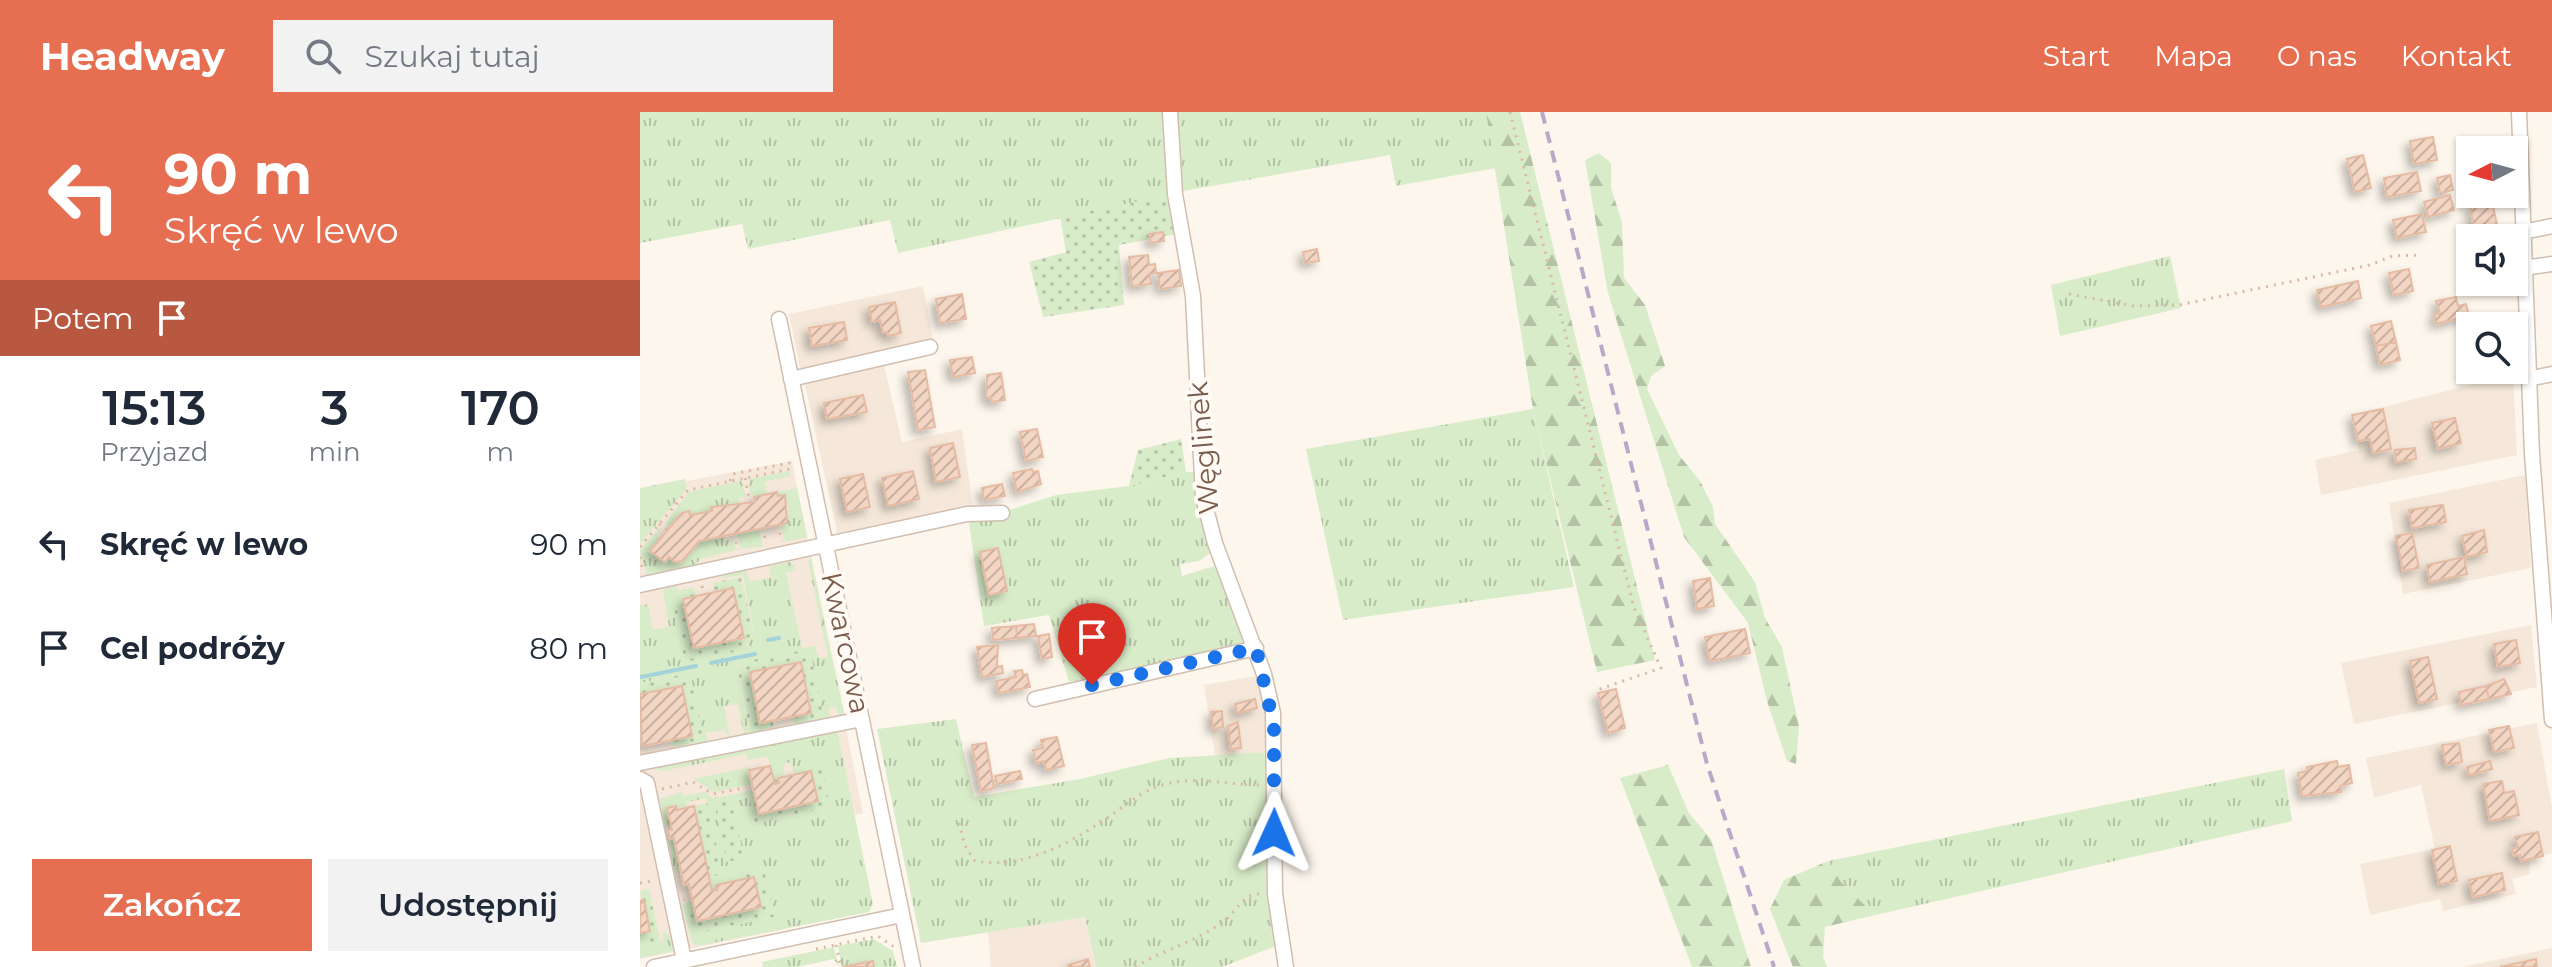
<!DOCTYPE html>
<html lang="pl">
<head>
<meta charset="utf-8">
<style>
  body { margin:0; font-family:Montserrat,sans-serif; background:#f2f2f3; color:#1f2937; height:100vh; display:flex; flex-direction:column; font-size:30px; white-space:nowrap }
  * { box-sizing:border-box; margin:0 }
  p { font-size:26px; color:#747a83 }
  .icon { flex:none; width:44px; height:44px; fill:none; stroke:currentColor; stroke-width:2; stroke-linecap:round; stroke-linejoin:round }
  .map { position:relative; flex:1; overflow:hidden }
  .drawer { display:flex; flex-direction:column; background:#fff; width:640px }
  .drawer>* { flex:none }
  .top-card { background:#e76f51; color:#fff; overflow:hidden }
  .needle { width:52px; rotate:264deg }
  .fabs { position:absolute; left:1816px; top:24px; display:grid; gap:16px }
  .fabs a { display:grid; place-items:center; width:72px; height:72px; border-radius:0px; background:#fff; box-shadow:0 2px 6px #0004; font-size:40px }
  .pin { position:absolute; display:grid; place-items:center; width:68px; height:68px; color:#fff; margin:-82px -34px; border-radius:50% 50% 50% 0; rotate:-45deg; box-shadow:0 0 8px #0007 }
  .pin .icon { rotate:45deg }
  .me { position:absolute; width:88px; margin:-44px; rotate:1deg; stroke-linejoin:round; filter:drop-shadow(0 0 6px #0008) }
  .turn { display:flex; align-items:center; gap:28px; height:168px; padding:0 32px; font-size:36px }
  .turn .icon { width:104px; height:104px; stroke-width:2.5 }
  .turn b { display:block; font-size:56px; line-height:68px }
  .then { display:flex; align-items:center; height:76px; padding:0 32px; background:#0003; gap:16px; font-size:30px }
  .eta { display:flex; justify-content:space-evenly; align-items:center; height:136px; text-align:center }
  .eta b { font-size:48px; font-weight:600; line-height:56px }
  .button { display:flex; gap:16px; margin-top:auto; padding:16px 32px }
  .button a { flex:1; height:92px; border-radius:0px; background:#e76f51; color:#fff; font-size:32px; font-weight:600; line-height:92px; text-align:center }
  .button a+a { background:#f2f2f3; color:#1f2937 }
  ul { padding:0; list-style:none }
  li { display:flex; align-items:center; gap:24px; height:104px; padding:0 32px }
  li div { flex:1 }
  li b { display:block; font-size:30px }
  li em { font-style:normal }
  header { display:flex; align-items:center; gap:48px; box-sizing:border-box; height:112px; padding:0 40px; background:#e76f51; color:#fff }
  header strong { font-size:38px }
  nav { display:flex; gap:44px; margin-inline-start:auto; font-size:28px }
  .search { width:560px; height:72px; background:#f2f2f3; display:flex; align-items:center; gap:20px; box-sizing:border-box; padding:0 28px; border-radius:0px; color:#747a83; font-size:30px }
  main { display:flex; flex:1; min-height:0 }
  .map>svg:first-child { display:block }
  .residential { fill:#f5e8da }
  .grass { fill:url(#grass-tufts) }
  .forest { fill:url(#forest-firs) }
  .park { fill:url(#park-dots) }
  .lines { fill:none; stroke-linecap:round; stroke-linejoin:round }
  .stream { stroke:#a5d3da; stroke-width:4 }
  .building { fill:url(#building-hatch); stroke:#e6bba3; stroke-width:2; filter:url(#shadow) }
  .minor-casing { stroke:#d1beb0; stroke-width:17 }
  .path { stroke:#d9b8a5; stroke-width:3; stroke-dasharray:2 6; stroke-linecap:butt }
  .minor { stroke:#fff; stroke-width:14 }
  .rail { stroke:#b9a8c9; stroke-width:4; stroke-dasharray:12 8; stroke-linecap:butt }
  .route { stroke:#1a73e8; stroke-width:14; stroke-dasharray:0 25.2 }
  .labels { text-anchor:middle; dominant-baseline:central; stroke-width:8; stroke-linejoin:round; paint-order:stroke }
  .street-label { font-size:28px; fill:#7a5c4d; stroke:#fffaf3 }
</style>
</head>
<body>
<header>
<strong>Headway</strong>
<div class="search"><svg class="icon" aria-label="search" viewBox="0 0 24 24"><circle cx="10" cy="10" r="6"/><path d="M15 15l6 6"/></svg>Szukaj tutaj</div>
<nav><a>Start</a><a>Mapa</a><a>O nas</a><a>Kontakt</a></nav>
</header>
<main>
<section class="drawer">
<div class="top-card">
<div class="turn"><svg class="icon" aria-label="left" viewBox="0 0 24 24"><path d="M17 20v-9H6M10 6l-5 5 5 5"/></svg><div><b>90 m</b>Skręć w lewo</div></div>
<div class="then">Potem<svg class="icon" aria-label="arrive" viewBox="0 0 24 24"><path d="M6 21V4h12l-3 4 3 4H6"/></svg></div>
</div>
<div class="eta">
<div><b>15:13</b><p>Przyjazd</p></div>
<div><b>3</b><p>min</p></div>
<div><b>170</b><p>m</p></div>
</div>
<ul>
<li><svg class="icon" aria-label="left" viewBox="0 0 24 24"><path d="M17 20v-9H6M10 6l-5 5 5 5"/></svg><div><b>Skręć w lewo</b></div><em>90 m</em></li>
<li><svg class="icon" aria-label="arrive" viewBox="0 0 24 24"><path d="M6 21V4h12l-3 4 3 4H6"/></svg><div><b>Cel podróży</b></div><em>80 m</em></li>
</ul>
<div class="button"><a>Zakończ</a><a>Udostępnij</a></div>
</section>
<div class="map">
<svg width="1912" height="855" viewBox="0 0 1912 855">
  <defs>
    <pattern id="grass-tufts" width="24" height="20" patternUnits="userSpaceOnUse" patternTransform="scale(2)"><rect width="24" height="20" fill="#d8ecc9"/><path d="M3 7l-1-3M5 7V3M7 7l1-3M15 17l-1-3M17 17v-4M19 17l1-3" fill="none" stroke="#b4c2a5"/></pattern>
    <pattern id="forest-firs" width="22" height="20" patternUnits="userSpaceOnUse" patternTransform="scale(2)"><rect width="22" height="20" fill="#d8ecc9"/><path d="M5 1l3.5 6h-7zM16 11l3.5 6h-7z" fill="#b4c2a5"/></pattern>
    <pattern id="park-dots" width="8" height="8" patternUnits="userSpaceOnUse" patternTransform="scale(2)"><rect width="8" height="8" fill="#d8ecc9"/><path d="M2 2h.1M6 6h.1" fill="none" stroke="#b4c2a5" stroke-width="1.8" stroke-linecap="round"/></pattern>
    <pattern id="building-hatch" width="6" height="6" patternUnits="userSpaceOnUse" patternTransform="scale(2)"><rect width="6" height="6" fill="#f3d5c3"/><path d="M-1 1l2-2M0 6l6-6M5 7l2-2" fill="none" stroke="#cab0a1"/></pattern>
    <filter id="shadow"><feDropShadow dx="-5" dy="5" stdDeviation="4" flood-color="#0004"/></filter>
  </defs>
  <rect width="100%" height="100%" fill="#fdf6ec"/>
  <path class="residential" d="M283,174L293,227L172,257L160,256L149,202Z
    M244,253L262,330L322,317L333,396L198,424L164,269Z
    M1873,262L1877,343L1681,383L1675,348L1719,338L1712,303Z
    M152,349L223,701L126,724L146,817L0,847V378Z
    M1885,363L1891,456L1763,482L1749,391Z
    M1891,513L1897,575L1714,612L1701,551Z
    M617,564L629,609L630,640L575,644L564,573Z
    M1897,611L1912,696V741L1889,747L1890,762L1872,767L1876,782L1803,799L1800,787L1730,803L1720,752L1795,737L1781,673L1734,686L1726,646Z
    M445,805L456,855H351L348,819Z
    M1912,836V855H1822Z"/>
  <path class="grass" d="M0,0H524L529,83L258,141L250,108L108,137L102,112L0,131Z
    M536,0H846L856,56L756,74L750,43L543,79Z
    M1530,144L1541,196L1420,224L1411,173Z
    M893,297L934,475L703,508L666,337Z
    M150,359L151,364L124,370L127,382L114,385L110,381L109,367Z
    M546,360H556L572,440L559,449L540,452L542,464L578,453L603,522L602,534L429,570L409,503L344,514L329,411L416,383L489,374Z
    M45,367L47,376L0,432V376Z
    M101,369L107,385L99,386L100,393L71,395L72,399L50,403L48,399L42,400L30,415L25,411L49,380Z
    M157,376L167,425L145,430L140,412L147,410L145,400L149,398L145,383L138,384L137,380Z
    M19,416H22L17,424L20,427L11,439L25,450L29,445L35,450L42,449L59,429L83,424L84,429L93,427L96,438L60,447L55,453L7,464L0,439Z
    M119,417L123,435L100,437L97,421Z
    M171,446L205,605H198L196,595L189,596L190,607L175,611L173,603L182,601L170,537L96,552L109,620L121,618V621L104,625L98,592L84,594L90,627L84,618L66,621L68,632L55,635L53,625L62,624L50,561L0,571V494L8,492L13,518L29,515L23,478L37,472L39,486L33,487L46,550L108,536L107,527L115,525L103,463L83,466L82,463L106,458L110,469L131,466L129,454L151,450L156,458L146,461L162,536L175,534L179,546L188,545L168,449Z
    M316,607L334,685L440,667L529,646L630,640L636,834L582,855H456L445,805L281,831L237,617Z
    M197,618L233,792L229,800L57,834L52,831L42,792L52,789L53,794H49L55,821L134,805L124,757L97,763L98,768L76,773L77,778L72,779L70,765L83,762L66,686L46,690L47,695L28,696L31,713L25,715L20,687L42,680L43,684L64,680L73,686L88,750L104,746L90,683L113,678L115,685L110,687L116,711L190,695L175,658L154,663L151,650L143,652L145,665L135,672L128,644L108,648L106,642L24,659L9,656Z
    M110,655L112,672L74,680L54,667Z
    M1644,657L1652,709L1235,803L1201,770L1188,749Z
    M28,718L30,726H34L41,760L34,761Z
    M22,819L32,825L33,839L0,846V833L24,828Z
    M234,827L253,839L257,855H234L232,849L202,855L198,834Z
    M194,835L198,852L193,847L157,855H123L122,850Z"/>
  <path class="forest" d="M846,0H880L1015,548L957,560L893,297Z
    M959,41L971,51V76L982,110L984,166L1005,193L1025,254L1011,264L1007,277L1039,343L1060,369L1073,395L1075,412L1115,470L1125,506L1142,535L1159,615L1156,652L1147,649L1127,589L1108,511L1044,425L968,181L945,48Z
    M1028,653L1049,701L1071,727L1111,855H1052L980,666Z
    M1188,749L1201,770L1235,803L1185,815L1183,845L1187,855H1153L1130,797L1144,768Z"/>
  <path class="park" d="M529,83L537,122L479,133L484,193L403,205L389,150L426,140L420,105Z
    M541,327L546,360L489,374L498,338Z
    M101,465L115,526L107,527L108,537L45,550L32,487L39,486L38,479L54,475L56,484L43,487L54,536L103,526L93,477L74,480L73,471Z
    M170,537L183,601L174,603V608L154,612L153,605L171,600L161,550L111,560L121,611L132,609L134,615L110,620L96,551Z
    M50,561L63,623L53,625L54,631L33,635L32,628L52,623L42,574L0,582V571Z
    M181,653L190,695L115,711L110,686L115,685L119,702L177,689L171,659Z
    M90,683L104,746L87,750L73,686Z
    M67,691L83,762L70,765L54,694Z
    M124,757L134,805L54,822L49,795L53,794L57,809L120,795L114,765L98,768L97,763Z
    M9,777L20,829L0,833V821L10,819L0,779Z"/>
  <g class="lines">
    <path class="stream" d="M128,528L139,526
      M71,551L115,542
      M1,565L56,554"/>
  </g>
  <path class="building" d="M1793,25L1797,48L1774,52L1770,29Z
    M1723,43L1731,76L1715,80L1707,47Z
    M1777,60L1781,79L1747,85L1744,66Z
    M1810,63L1813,78L1800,81L1797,66Z
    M1810,83L1814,98L1788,105L1784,90Z
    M1852,89L1857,113L1834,117L1830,93Z
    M1782,102L1786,120L1757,126L1753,108Z
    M523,120L524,129L511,131L509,122Z
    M677,137L679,149L665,151L663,140Z
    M508,143L509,153L515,152L516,161L510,162L511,172L492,174L489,145Z
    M1769,157L1773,179L1754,183L1749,161Z
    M539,158L541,174L520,177L518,161Z
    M1718,169L1721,186L1681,195L1677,178Z
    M322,182L326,207L300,211L296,187Z
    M1816,185L1818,194L1826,192L1829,204L1796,212L1794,203L1800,201L1796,189Z
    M255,190L261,221L248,224L247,220L243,221L240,208L232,210L229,195Z
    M1751,209L1756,230L1736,234L1731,214Z
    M204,210L207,228L172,234L169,216Z
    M1756,230L1760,248L1740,253L1736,234Z
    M332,245L335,261L313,265L310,248Z
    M285,258L295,315L278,318L268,260Z
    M361,261L365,288L352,290L351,285L346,286L347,263Z
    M223,283L227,300L187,307L184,291Z
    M1743,297L1751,337L1733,341L1730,327L1718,329L1712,303Z
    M1815,306L1821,331L1798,337L1792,311Z
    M397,317L403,345L386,349L380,320Z
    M313,331L320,365L296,370L290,336Z
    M1775,336L1776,347L1756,350L1755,338Z
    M392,357L393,360L398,359L401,372L377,380L373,361Z
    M273,359L279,387L248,394L242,366Z
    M223,362L230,395L207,400L200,367Z
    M362,372L365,384L344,388L342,376Z
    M137,380L138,384L145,383L147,411L59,429L42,449L35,450L29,445L25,450L10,439L42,401L49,399L50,403L72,399L71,395L115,390L114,385Z
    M1803,393L1806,410L1772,416L1769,398Z
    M1844,418L1847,440L1827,445L1822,424Z
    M1772,421L1779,456L1763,459L1756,424Z
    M358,436L367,479L349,483L340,440Z
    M1824,445L1827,462L1790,470L1787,453Z
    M1070,466L1074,494L1057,497L1053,469Z
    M93,476L104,526L54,536L43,487Z
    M394,512L396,524L377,526L376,514Z
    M376,514L377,526L353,528L352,516Z
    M1105,517L1110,541L1070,549L1065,525Z
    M409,522L412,545L402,547L398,524Z
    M1876,528L1880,551L1858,555L1854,532Z
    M358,533L357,555L362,554L363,561L342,565L337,535Z
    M1788,545L1797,587L1779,591L1770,549Z
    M161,550L171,601L120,611L110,560Z
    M382,558L383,563L387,562L390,575L359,581L356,569L376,565L374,559Z
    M1864,567L1871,582L1849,587L1846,574Z
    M42,574L52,624L2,634L0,582Z
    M1846,574L1849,587L1821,593L1819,580Z
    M976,577L985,616L968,621L958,581Z
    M615,587L617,596L597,601L595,592Z
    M582,599L583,615L573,617L571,600Z
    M598,610L601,636L591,637L588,614Z
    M1869,614L1874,636L1854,640L1849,618Z
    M417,625L424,654L406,658L404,649L396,651L393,638L403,636L401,628Z
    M346,631L354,676L341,679L332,633Z
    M1819,631L1822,650L1806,653L1802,633Z
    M1697,649L1698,655L1709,653L1712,671L1700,674L1701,680L1662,684L1658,661L1668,659L1667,655Z
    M1850,649L1852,657L1829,663L1827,655Z
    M130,654L135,672L139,671L138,666L171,659L178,689L119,702L109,658Z
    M380,659L382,667L357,672L355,664Z
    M1862,669L1864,681L1874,679L1879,703L1850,709L1843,672Z
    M36,694L37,698L54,694L72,779L77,778L76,773L114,765L121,795L57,809L49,772L44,773L34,726L30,727L28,718H32L27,696Z
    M1898,720L1903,744L1881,749L1880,743L1874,744L1872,737L1878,735L1875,725Z
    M1810,734L1817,769L1799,772L1792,738Z
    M1862,761L1865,778L1833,785L1829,768Z
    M4,788L10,819L0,821V789Z
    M448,847L450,855H429L428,853Z
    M1896,847L1897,855H1860Z
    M233,849L234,855H203Z"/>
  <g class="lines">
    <defs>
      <path id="minor" d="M530,0L535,82L553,184L563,385L575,431L624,562L633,601L635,782L646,855
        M1879,0L1892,342L1912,608
        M1883,120L1912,114
        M1884,156L1912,152
        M139,207L273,855
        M151,267L290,235
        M1888,267L1912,262
        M0,473L327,402L362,401
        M395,587L616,536
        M0,651L222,607
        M0,667L7,671L44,848
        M14,855L262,803"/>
    </defs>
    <use href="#minor" class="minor-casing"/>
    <path class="path" d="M870,0L994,496L1021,556L954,579
      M1429,182L1494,194L1539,193L1730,153L1752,144L1781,143
      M105,366L110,391
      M90,369L93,362L154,350
      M19,412L27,418
      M138,413L142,429
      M123,416L126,432
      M94,422L98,438
      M0,435L48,378L155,356
      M0,445L3,459
      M62,474L64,482
      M22,677L53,670L73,682L113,674
      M319,711L325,734L335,749C385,757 429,732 470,704C487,692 502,679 522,673C557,663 586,673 619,673
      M0,771L12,769
      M43,788L52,786
      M196,833L201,855
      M176,837L238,824L254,835
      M495,855C525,837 556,830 584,809C598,798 603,780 623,782"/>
    <use href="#minor" class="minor"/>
    <path class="rail" d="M902,0L1067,652L1134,855"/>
  </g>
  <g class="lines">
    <path class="route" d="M452,573L616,536L634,614V721"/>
  </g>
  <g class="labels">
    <g class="street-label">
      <text transform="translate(563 336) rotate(-95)">Węglinek</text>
      <text transform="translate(206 531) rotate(78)">Kwarcowa</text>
    </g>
  </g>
</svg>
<div class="fabs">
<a><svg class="needle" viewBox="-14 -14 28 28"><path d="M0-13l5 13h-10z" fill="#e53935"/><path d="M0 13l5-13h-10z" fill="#747a83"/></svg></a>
<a><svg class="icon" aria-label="sound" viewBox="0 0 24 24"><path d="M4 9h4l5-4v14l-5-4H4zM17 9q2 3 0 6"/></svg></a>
<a><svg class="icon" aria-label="search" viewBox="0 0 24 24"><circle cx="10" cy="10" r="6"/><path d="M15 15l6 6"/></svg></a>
</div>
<div class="pin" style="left:452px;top:573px;background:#d93025"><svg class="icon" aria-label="arrive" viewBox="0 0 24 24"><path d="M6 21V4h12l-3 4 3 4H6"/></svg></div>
<svg class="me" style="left:634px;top:721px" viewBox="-20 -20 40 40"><path d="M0-17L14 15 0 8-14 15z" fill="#1a73e8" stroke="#fff" stroke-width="4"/></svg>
</div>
</main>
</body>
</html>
